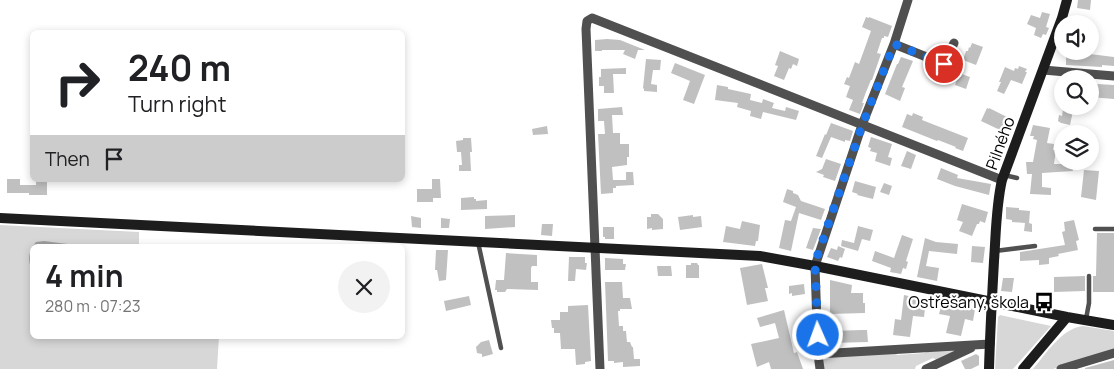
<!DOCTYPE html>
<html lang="en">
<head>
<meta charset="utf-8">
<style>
  body { margin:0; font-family:Manrope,sans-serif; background:#f2f2f2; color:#202124; height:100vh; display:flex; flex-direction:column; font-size:19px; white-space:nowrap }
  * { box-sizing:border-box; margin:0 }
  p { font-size:16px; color:#757577 }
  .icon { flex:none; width:28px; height:28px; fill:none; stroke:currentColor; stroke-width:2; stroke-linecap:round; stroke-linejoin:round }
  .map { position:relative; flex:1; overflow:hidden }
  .side { position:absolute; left:30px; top:244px; width:375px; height:95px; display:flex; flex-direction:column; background:#fff; border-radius:8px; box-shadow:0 2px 8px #0003 }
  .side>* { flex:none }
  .guide { position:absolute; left:30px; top:30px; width:375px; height:152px; border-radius:8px; box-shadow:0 2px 8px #0003; background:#fff; color:#202124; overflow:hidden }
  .tools { position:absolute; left:1054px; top:15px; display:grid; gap:10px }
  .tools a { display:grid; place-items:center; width:45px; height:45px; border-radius:50%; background:#fff; box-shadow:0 2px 8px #0003; font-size:25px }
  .pin { position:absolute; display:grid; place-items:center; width:42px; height:42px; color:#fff; margin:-21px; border:2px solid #fff; border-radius:50%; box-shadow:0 1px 5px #0007 }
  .me { position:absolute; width:55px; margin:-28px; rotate:358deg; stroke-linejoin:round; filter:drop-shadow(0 0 4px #0008) }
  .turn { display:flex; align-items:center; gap:18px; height:105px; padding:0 15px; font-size:22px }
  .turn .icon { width:65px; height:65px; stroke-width:2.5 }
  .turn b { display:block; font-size:35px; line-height:42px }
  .then { display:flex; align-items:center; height:48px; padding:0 15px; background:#0003; gap:10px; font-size:19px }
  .round { display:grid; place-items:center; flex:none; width:52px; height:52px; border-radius:26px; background:#f2f2f2 }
  .headline { display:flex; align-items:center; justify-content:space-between; height:85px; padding:0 15px }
  h1 { font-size:30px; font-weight:700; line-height:38px }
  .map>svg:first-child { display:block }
  .green { fill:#d7d7d7 }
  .water { fill:#9e9e9e }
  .building { fill:#c0c0c0 }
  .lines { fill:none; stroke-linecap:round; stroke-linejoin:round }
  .lane { stroke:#505050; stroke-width:4.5 }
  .street { stroke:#505050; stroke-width:9 }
  .secondary { stroke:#1d1d1d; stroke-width:10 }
  .route { stroke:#1a73e8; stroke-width:9; stroke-dasharray:0 16.2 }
  .labels { text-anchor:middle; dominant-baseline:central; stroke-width:4.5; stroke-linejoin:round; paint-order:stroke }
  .street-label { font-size:16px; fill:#000; stroke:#fff }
  .poi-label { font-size:16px; fill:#000; stroke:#fff; text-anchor:end }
</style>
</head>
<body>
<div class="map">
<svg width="1114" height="369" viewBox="0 0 1114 369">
  <rect width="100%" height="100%" fill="#fff"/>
  <path class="green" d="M0,225L139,232V246H32V336H219L217,369H0Z
    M1000,315L1051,326L1013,369H995L998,317Z
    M1083,326L1114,331V351L1053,369H1033C1046,354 1062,328 1083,326Z
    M955,349L957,351L937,360L933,358L916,366L915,369H824L823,359L826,357L895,352L897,355L925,353L927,350Z"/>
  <path class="water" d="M44,241L75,245L76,246H32V270C27,260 29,250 36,242Z"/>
  <path class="building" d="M1078,0H1091L1090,10L1077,8Z
    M1042,12L1050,14L1046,27L1049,28L1046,35L1043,34L1041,38L1034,35L1036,28L1027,24L1031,15L1040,18Z
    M866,17L869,18V17L892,26L888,37L884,36V38H882L877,53L881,54L872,80H871L866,92L862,103H864L860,114L849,110L853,100L846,97L850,86L844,84L847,77L849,78L855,62L859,64L871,31L862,27Z
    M607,39L620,40L645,50H638L635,59L623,54L625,50H602V51H595V40Z
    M972,43L983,47L976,65L963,60L966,51H968L969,47L970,48Z
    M780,51L799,59L797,66L793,64L791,69L789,68L784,80L774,76L778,66L775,65Z
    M1066,51L1114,57V66L1102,65V67L1066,65Z
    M901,57L913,61L902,87L905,88L900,101L885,94L897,64H898Z
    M646,59L661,60L660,70H653L651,84L657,85V92L644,91V89L643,88Z
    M675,63L705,75L694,104L683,100L690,81L671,73Z
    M1019,66L1027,69L1025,72H1027L1022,84L1011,80L1004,94L997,91L1001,82H999L1005,67L1014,71L1015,68L1018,69Z
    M626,68V74H613L614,93H604V86H599V77H601V69Z
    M959,73L970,77L966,89L955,85Z
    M1097,84L1114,85V99L1090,97V85Z
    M717,85L728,87V89L751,94L750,100L762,103L763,99L774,103L772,108L785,111L786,107L799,111L796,120L763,112L761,119L750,116L751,111L737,107L738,103L715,100Z
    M622,107L623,115H612L613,133H620V144H629V157H627V165L612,167L613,180H626V172H633L634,185L616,186V188H613V193L601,194L598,134H605L604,121H598V109Z
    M987,108L989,109V108L1009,118L1007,121L1009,125L1006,131L1001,129L1000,130L981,121Z
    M1063,109L1073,111L1070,125L1061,123L1058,121L1059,115L1062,116Z
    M913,113L923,117L922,120L968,138L963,151L955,148L956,147L938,140L937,141L902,127L907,114L912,116Z
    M831,123L853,131L850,141L845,140V142L831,137L822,158L816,156L825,134L826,135Z
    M1033,125L1050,128L1047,143L1054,144L1053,150H1056L1054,164H1072L1073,171L1042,173V187L1051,188V195L1030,194L1032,174H1027L1026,162H1033L1037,140L1033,139L1034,136H1030Z
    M547,126L548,134L533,135L532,129Z
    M871,137L892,144L888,157L892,158L890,166L875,161L877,153L870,151L871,148L868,147Z
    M463,138H471L472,152H470L471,171H459V165H462L461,152H457L456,141L463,140Z
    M907,151L916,155L911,169L901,166Z
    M826,159L841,164L835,181L823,177L824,175L816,172L822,169Z
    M941,168L958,175L957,178L991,184L989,195L955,186L937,179Z
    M1084,170L1099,171L1096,200L1081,197Z
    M7,179H20V185H36V180H47V195H29V193H7Z
    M432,179H440L441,198H433V202H417V189H432Z
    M855,181L876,187L873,199L857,195L858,194L852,192Z
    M884,183L892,186L889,195L880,192Z
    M787,189L793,191V193L798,195L801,201L825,209L821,220L799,213L791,251L779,248L785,220L791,221L796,207L783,202Z
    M474,197V199H476V201L487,200V209L461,210V198Z
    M962,204L988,212L985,223L980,221L979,224H977L972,236L959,231L963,222L957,220Z
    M1006,207L1019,208V210L1030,211L1029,223L1032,224V232L1024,231L1025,223L1012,222V220L1006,219Z
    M651,214H658L663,219V229L652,230V228L647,229V217H651Z
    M515,215V227L485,229V216Z
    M693,215V217L701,216L702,227L680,230L678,217Z
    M411,216L421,218V228L412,227Z
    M441,218L450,219L449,228H441Z
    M1074,220L1079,240L1076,241L1078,250L1058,254L1059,256L1049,258V264L1039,265V260L1020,261V252L1065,245L1062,232L1065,231L1064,222Z
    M742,221L760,225L758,241H756L755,246L723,242L726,226L740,229Z
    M542,224H553L552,236L541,235Z
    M858,226L873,230L870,241L862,239L858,251L841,246L842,240L854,243Z
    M603,227H614V239H605V237H603Z
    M813,228L821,229L813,250L806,248Z
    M1097,233H1114V292H1093V276H1096Z
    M902,235L913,239L906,261L908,262L906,269L903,268L901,274L890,272L891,268L872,261L875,251L894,258Z
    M925,238L936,242L958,244L957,254L929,251L926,266L939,268L937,281L917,277Z
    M838,246L845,249L842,258L840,257L838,261L827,257L831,248L837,250Z
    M972,246L985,247L983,263L971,262Z
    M436,250H448L446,280L439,281L437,270H435Z
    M506,253L537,255V266H532L531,268V282H538V290L507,289L505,292H497V290H495L496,280H504Z
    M569,257H585V263H587L586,270L576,269L575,281H568Z
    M605,258L623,259V264H626L625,270H605Z
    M691,263H697L698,265H699V278H686V265H691Z
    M762,264L768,288H765L768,301L747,305L740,268Z
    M657,266H671L672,276H658Z
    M1085,276V291L1054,292V277Z
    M1003,278H1014L1012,292L1001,291Z
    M830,280L852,285L851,293H863V303H865V313L830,314Z
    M605,282H622L623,298H630L632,309H620V311H618L619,326H623V331H626L627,342H630L632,347H633L634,359H640V366L623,367V362L614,363V361H608Z
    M804,284L805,294L792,296V293L789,294V286Z
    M904,295L926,300L924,317L913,316L910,337L893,335L895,319L901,320Z
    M469,296L471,305L446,311L444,301Z
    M942,303L975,309L973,321L965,319L961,336L946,333L950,316L939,314Z
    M588,305L591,361L585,362V364L576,365L575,349H561L560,333H554V328H552L551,320H560V312H568V306Z
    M784,310L794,353L797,352L803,369H771L769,362L757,367L751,344L779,338L775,323L760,327L757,318Z
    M861,330H867L868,342L831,343V331Z
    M489,340L493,354L482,357V354L477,353L476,347L481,342Z
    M976,354L979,356V365L971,369H965L961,361Z
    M1114,360V369H1085V368Z"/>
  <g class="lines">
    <path class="lane" d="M1004,175L1017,178
      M1095,229H1114
      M478,242L501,348
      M995,251L1035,246
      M1086,319L1089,303V276"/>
    <path class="street" d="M894,44L944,64L954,43
      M1043,70L1114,76
      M818,354L990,344
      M600,369L586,29L587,21L592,18L1002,180
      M820,369L818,354L815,266L862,125L894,44L908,0
      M926,369L971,348
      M1061,369L1114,353"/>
    <path class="secondary" d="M0,218L760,256L815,266L1067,317L1114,325
      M989,369C990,333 992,297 994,261C996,233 996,206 1002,180L1062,18L1067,0
      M1023,369L1067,317"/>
  </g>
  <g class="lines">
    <path class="route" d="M818,335L815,266L817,257L862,126L894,44L944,64"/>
  </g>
  <defs>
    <symbol id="bus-bare" viewBox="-9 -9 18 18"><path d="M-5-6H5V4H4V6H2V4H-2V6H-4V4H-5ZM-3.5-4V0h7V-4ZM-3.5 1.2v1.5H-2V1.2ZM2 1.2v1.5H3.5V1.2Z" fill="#000" stroke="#fff" stroke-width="2.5" paint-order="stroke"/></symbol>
  </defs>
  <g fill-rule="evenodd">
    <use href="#bus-bare" x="1030" y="288" width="28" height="28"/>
  </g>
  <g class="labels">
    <g class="street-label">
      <text transform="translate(1000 143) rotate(-70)">Pilného</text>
    </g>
    <g class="poi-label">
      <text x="1029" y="302">Ostřešany, škola</text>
    </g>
  </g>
</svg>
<div class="tools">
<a><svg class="icon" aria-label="sound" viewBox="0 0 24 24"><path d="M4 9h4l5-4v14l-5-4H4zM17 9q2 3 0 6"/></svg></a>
<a><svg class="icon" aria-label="search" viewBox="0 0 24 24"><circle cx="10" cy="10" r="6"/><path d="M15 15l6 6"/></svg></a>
<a><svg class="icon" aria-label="layers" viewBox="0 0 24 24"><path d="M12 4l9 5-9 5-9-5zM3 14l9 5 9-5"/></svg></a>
</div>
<div class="pin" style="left:944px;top:64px;background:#d93025"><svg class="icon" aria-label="arrive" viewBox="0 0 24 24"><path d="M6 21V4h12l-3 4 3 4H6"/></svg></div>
<svg class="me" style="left:818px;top:335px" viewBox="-20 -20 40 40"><circle r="17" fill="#1a73e8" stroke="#fff" stroke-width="3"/><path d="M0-11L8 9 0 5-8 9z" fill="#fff"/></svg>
<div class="guide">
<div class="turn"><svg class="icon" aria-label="right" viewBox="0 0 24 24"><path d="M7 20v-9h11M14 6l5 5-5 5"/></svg><div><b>240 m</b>Turn right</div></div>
<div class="then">Then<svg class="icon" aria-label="arrive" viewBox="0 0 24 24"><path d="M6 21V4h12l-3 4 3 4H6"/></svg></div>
</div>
<section class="side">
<div class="headline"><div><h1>4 min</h1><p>280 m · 07:23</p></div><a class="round"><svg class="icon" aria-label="close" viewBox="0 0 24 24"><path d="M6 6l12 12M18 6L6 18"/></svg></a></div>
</section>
</div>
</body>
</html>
